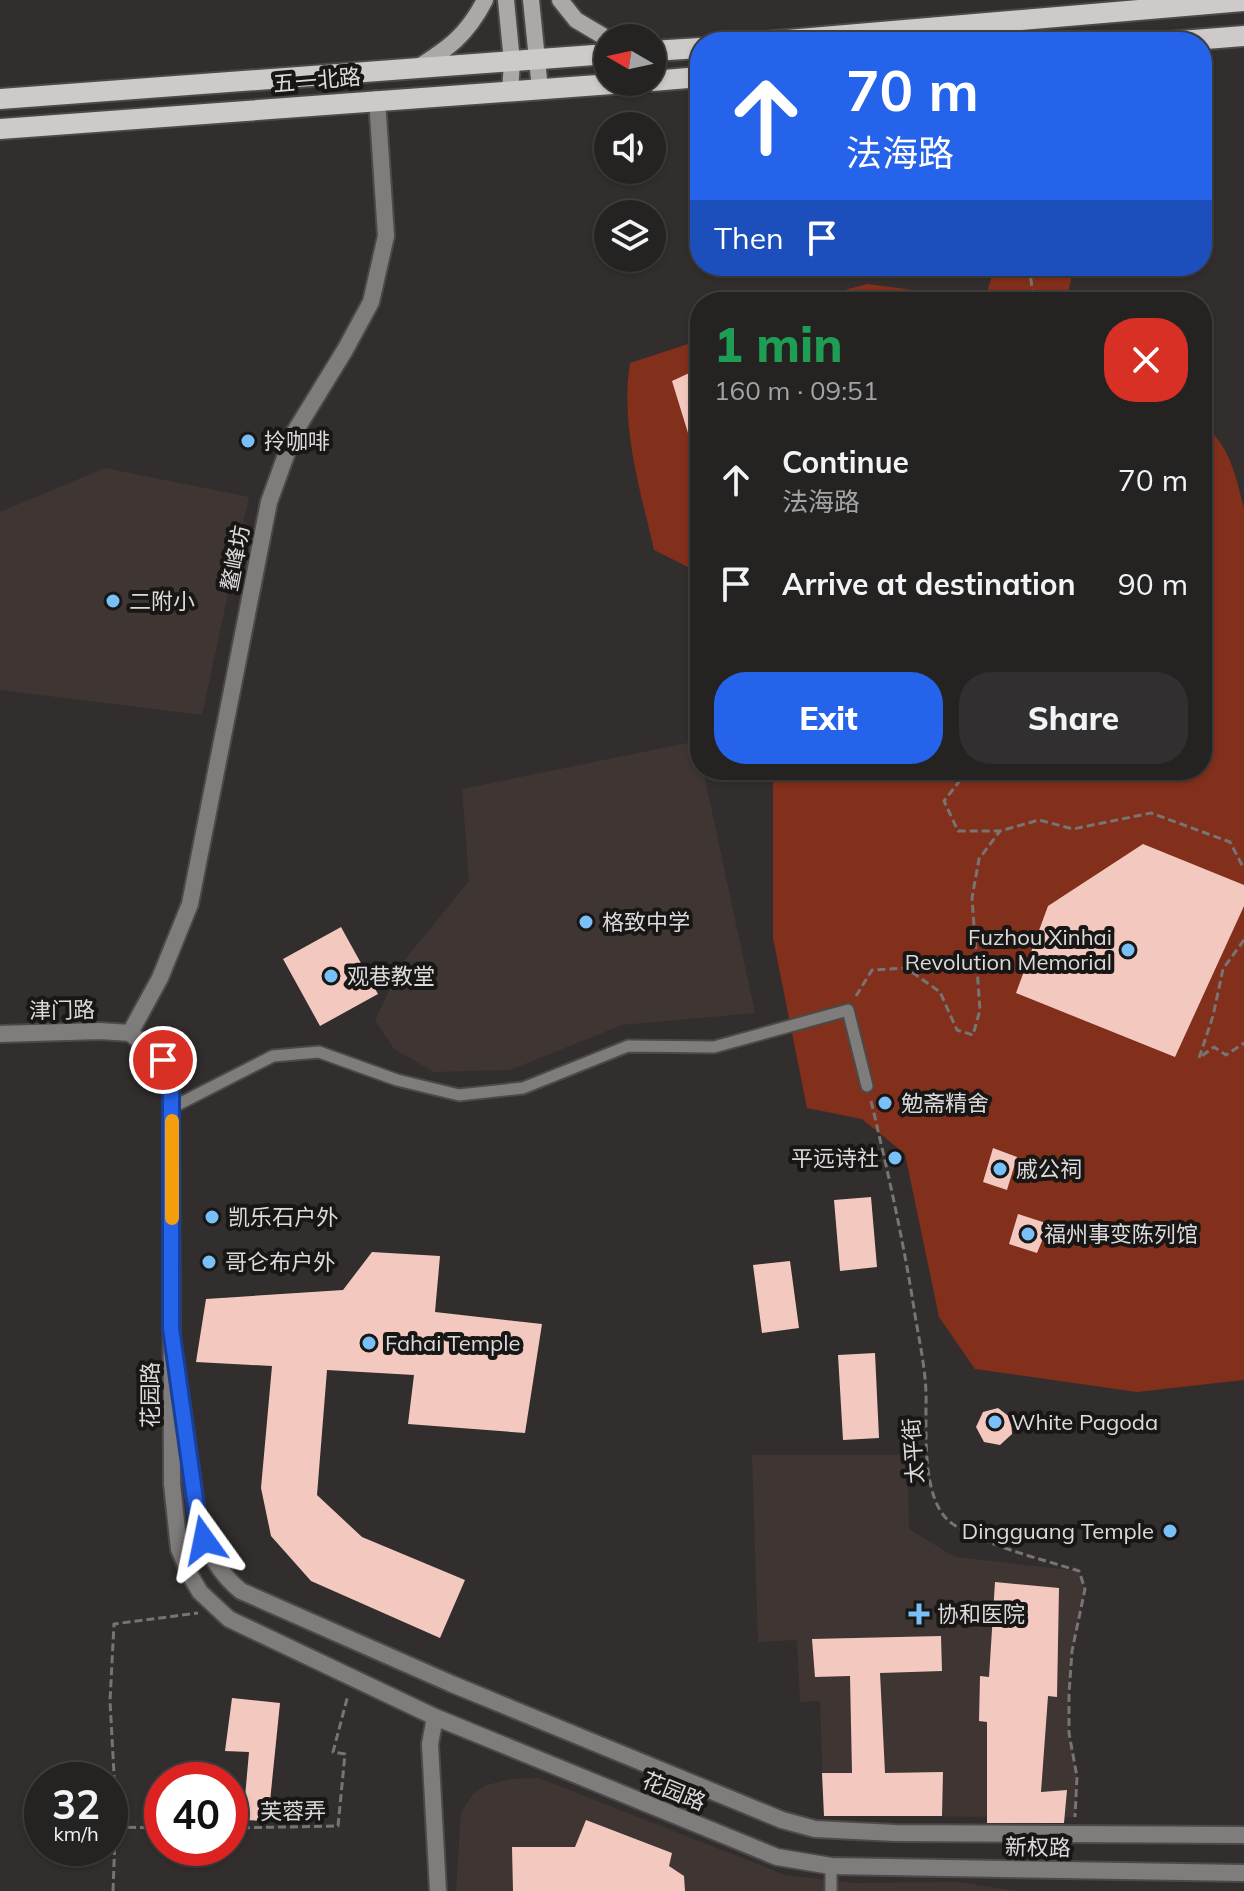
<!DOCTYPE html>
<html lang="en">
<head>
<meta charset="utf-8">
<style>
  body { margin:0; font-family:Mulish,"Noto Sans SC",sans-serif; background:#312f2f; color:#f1f3f6; height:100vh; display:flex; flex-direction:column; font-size:30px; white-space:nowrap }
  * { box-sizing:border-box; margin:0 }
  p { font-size:26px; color:#a3a4a5 }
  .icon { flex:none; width:44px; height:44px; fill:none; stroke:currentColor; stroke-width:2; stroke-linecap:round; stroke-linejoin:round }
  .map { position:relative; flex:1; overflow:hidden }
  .sheet { position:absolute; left:690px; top:292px; width:522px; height:488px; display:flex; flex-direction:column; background:#252222; border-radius:32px; box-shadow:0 2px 6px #0004,0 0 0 2px #423f40 }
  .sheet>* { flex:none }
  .guide { position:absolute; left:690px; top:32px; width:522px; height:244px; border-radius:32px; box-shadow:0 2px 6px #0004,0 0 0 2px #423f40; background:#2563eb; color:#fff; overflow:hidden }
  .needle { width:52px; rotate:279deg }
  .fabs { position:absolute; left:594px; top:24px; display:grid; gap:16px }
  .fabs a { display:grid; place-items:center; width:72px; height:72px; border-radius:50%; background:#252222; box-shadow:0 2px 6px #0004,0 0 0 2px #423f40; font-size:40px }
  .speed { position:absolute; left:24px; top:1762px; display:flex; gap:16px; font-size:40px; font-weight:700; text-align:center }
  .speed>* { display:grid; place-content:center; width:104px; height:104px; border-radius:50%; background:#252222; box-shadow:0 2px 6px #0004,0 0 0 2px #423f40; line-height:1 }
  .speed small { font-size:20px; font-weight:400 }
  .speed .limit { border:12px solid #d22; background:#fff; color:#111 }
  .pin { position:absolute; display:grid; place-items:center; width:68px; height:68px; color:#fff; margin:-34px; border:4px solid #fff; border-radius:50%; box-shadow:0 2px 8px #0007 }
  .me { position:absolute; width:88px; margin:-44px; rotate:348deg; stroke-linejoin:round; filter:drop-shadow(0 0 6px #0008) }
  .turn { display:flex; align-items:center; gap:28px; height:168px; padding:0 24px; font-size:36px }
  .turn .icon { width:104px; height:104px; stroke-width:2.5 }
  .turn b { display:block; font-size:56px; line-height:68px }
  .then { display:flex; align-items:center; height:76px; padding:0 24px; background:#0003; gap:16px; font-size:30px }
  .round { display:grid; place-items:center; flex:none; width:84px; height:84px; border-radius:32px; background:#312f2f }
  .headline { display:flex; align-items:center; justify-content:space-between; height:136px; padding:0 24px }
  h1 { font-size:48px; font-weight:800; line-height:60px; color:#1e9e55 }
  .primary-button { display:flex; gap:16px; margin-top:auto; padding:16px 24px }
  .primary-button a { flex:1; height:92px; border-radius:32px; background:#2563eb; color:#fff; font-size:32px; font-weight:800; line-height:92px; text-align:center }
  .primary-button a+a { background:#312f2f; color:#f1f3f6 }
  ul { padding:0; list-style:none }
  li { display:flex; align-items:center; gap:24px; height:104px; padding:0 24px }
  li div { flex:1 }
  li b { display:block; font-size:30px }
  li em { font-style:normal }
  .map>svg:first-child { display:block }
  .built { fill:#3f3633 }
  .green { fill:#822f1b }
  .building { fill:#f3c9bf }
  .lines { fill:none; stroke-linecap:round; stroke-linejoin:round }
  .service-casing { stroke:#4c4a49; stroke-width:15 }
  .minor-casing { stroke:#4c4a49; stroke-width:20 }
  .tertiary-casing { stroke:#4c4a49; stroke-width:20 }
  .secondary-casing { stroke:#4c4a49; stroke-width:20 }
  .primary-casing { stroke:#4c4a49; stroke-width:24 }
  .path { stroke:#777473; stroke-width:3; stroke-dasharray:8 4; stroke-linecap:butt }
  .service { stroke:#7e7d7c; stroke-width:11 }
  .minor { stroke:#7e7d7c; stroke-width:16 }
  .tertiary { stroke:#7e7d7c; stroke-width:16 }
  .secondary { stroke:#aba8a8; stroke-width:16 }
  .primary { stroke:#cecac9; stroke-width:20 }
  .route-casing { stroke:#184099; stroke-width:20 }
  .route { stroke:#2563eb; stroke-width:14 }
  .slow { stroke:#f59e0b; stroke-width:14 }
  .poi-dot { fill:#79bff8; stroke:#181716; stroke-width:3 }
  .labels { text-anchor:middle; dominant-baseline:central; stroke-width:8; stroke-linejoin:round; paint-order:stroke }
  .street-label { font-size:22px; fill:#dcdada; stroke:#181716 }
  .poi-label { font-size:22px; fill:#dcdada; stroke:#181716; text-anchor:start }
</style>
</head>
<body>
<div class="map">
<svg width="1244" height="1891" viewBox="0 0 1244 1891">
  <rect width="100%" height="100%" fill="#312e2d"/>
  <path class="built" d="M105,468L249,497L202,715L0,690V512Z
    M697,741L700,770H703L755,1013L622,1025L510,1070L434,1072L394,1049L375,1020L403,962L469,881L462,789Z
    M752,1455H907L909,1529L955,1557L1079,1571L1085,1589L1072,1651L1069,1694V1733L1077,1777L1075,1817L824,1816L820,1701L800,1702L797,1640L758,1642Z
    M539,1778L785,1875L853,1883L958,1882L1018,1891H456L461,1813L473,1794L487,1785L510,1779Z"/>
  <path class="green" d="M995,266H1074L1066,302H800L867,284L985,299Z
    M700,340V573L654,550C640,489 620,425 630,363Z
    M1202,425C1230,443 1236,478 1244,508V1380L1137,1392L975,1369L939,1317L905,1154L862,1119L807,1108L773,938V770H1202Z"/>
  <path class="building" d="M700,368V458L696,459L672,381Z
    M1143,844L1244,885V906L1175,1057L1016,993L1048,906Z
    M341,927L378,994L320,1026L283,959Z
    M993,1148L1017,1157L1007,1190L983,1182Z
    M871,1197L877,1267L840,1271L834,1200Z
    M1018,1214L1049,1224L1037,1253L1009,1244Z
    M372,1252L440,1256L435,1312L542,1324L525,1433L408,1424L414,1375L327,1370L317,1495L362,1537L465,1580L440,1638L311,1581L271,1536L261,1488L272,1366L196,1362L206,1299L343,1290Z
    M790,1261L799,1328L762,1333L753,1265Z
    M875,1353L879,1438L843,1440L838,1355Z
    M998,1408L1011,1418L1012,1434L1000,1445L984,1442L976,1427L983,1412Z
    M995,1582L1059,1588L1057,1697L1048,1696L1041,1792L1067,1790L1064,1823H987V1722L979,1721L980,1676L989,1677Z
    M941,1636L942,1671L880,1673L885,1773L943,1772L942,1816H824L822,1773H852L850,1676L815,1677L812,1639Z
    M232,1698L280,1703L268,1821L243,1820L249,1752L225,1751Z
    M586,1820L672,1853L669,1866L684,1876L685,1891H513L512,1847H575Z"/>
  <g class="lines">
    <defs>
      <path id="service" d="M171,1108L273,1056L319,1052L397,1080L459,1095L523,1088L628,1046L714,1047L848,1010L867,1086
        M831,1866V1891"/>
      <path id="minor" d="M130,1033L160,978L190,904L269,502L294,433L345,350L371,302L386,236L377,99"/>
      <path id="tertiary" d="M0,1034L100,1031L130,1033L163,1060L171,1083V1108L172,1484L179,1549L190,1575L200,1592L229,1619L435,1717L777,1857L831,1866L1244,1873
        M180,1393L198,1521C206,1549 218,1573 241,1591L452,1684L782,1820L815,1829L895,1833L1244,1835
        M435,1717L430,1744L438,1891"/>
      <path id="secondary" d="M506,0L512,62L510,92
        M531,0L540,89
        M560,0L576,20L608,39
        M417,68C449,48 467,35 485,0"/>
      <path id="primary" d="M764,42L1244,1
        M1168,42L1244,36
        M652,51L700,48
        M652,81L700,77
        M0,99L608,54
        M0,129L639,82"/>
    </defs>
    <use href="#service" class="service-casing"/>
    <use href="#minor" class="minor-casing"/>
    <use href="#tertiary" class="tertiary-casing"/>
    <use href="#secondary" class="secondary-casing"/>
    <use href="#primary" class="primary-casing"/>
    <path class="path" d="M1029,266L1034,302
      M968,770L944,801L958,831H1000L1039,820L1073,829L1151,813L1230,842L1244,869
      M1244,940L1223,969L1213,1016L1199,1058L1214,1047L1226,1055L1244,1043
      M856,996L872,970L906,968L940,992L957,1030L973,1035L980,1010L972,898L979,859L1000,831
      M871,1101C888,1172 904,1243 915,1315C920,1345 927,1375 926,1405C926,1437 923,1499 949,1521C975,1543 1045,1560 1079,1571L1085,1589L1072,1651L1069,1694V1733L1077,1777L1075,1817
      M116,1827L162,1828
      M230,1828L338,1826L345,1754L333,1752L348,1695
      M113,1891L116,1811L110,1701L114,1624L198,1613"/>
    <use href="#service" class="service"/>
    <use href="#minor" class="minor"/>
    <use href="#tertiary" class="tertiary"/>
    <use href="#secondary" class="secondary"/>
    <use href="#primary" class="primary"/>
  </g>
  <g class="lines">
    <defs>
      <path id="route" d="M163,1060L171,1083V1328L198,1521L204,1540"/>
    </defs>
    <use href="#route" class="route-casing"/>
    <use href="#route" class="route"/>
    <path class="slow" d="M172,1121V1218"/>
  </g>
  <g class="poi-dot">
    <circle cx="248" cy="441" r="8"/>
    <circle cx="113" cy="601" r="8"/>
    <circle cx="586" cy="922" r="8"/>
    <circle cx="1128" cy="950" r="8"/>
    <circle cx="331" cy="976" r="8"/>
    <circle cx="885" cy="1103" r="8"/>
    <circle cx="895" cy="1158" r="8"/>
    <circle cx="1000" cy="1169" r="8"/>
    <circle cx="212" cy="1217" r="8"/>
    <circle cx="1028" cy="1234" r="8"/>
    <circle cx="209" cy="1262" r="8"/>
    <circle cx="369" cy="1343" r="8"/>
    <circle cx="995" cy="1422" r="8"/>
    <circle cx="1170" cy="1531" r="8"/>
    <path d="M915 1602h8v8h8v8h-8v8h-8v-8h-8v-8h8z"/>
  </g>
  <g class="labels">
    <g class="street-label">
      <text transform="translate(317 80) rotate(-5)">五一北路</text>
      <text transform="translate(235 558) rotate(-79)">鳌峰坊</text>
      <text transform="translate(62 1010) rotate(-1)">津门路</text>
      <text transform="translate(150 1395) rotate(-90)">花园路</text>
      <text transform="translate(913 1451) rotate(-94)">太平街</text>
      <text transform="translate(674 1791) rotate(22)">花园路</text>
      <text transform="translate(293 1811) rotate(-1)">芙蓉弄</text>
      <text transform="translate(1038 1847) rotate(1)">新权路</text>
    </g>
    <g class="poi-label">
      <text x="264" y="441">拎咖啡</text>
      <text x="129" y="601">二附小</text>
      <text x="602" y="922">格致中学</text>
      <text x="1112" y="937" text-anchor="end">Fuzhou Xinhai<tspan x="1112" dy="25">Revolution Memorial</tspan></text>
      <text x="347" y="976">观巷教堂</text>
      <text x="901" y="1103">勉斋精舍</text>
      <text x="879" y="1158" text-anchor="end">平远诗社</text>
      <text x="1016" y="1169">戚公祠</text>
      <text x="228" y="1217">凯乐石户外</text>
      <text x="1044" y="1234">福州事变陈列馆</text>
      <text x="225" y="1262">哥仑布户外</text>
      <text x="385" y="1343">Fahai Temple</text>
      <text x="1011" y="1422">White Pagoda</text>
      <text x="1154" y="1531" text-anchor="end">Dingguang Temple</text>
      <text x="937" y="1614">协和医院</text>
    </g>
  </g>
</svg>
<div class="fabs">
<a><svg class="needle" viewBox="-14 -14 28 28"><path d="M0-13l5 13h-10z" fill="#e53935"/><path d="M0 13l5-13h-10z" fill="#a3a4a5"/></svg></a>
<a><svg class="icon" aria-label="sound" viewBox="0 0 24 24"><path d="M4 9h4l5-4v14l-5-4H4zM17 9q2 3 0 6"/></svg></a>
<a><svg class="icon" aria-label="layers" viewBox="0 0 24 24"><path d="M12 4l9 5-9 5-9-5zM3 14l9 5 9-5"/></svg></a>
</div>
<div class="speed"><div>32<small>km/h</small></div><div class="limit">40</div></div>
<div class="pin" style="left:163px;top:1060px;background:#d93025"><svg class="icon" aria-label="arrive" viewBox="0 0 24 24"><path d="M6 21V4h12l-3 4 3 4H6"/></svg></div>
<svg class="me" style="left:204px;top:1540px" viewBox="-20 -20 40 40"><path d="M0-17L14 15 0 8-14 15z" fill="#2563eb" stroke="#fff" stroke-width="4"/></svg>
<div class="guide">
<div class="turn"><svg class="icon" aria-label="ahead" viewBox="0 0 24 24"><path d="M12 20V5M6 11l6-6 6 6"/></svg><div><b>70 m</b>法海路</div></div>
<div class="then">Then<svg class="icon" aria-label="arrive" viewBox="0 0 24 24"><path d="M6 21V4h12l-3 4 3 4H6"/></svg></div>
</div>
<section class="sheet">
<div class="headline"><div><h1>1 min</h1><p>160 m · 09:51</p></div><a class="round" style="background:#d93025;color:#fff"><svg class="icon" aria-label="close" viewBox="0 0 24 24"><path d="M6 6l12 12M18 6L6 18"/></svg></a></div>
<ul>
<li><svg class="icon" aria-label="ahead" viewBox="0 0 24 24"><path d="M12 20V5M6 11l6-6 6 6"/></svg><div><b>Continue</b><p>法海路</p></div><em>70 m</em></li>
<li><svg class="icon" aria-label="arrive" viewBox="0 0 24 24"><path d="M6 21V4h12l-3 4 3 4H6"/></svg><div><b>Arrive at destination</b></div><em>90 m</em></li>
</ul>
<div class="primary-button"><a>Exit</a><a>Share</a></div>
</section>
</div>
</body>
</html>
